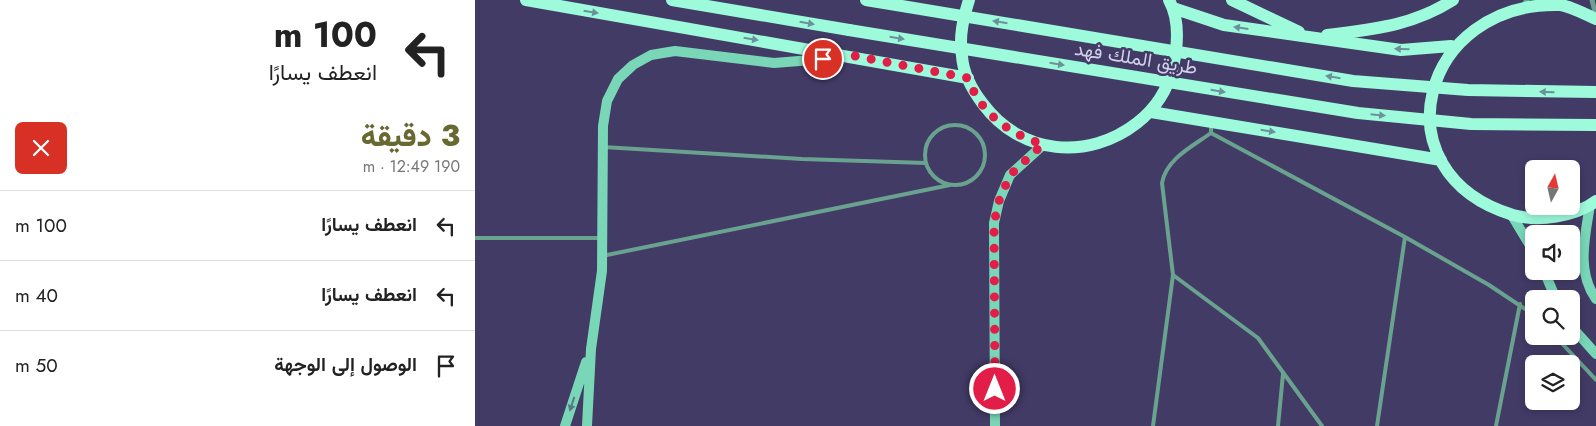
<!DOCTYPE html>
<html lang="ar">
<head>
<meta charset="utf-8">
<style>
  body { margin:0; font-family:Jost,Vazirmatn,sans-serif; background:#f2f2f2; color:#222; direction:rtl; height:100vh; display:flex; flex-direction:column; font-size:19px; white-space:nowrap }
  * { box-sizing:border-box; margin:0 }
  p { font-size:16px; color:#767676 }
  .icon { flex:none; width:28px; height:28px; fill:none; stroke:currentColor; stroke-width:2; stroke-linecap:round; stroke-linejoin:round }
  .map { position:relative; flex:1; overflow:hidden; direction:ltr }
  .details { display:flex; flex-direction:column; background:#fff; width:475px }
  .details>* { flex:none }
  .banner { background:#fff; color:#222; overflow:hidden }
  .needle { width:32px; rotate:8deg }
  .tools { position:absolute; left:1050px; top:160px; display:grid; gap:10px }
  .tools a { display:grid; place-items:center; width:55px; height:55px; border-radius:8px; background:#fff; box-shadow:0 2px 8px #0003; font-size:25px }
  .pin { position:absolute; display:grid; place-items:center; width:42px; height:42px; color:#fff; margin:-21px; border:2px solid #fff; border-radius:50%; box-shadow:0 1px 5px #0007 }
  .me { position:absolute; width:55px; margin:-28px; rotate:0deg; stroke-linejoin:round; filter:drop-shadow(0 0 4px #0008) }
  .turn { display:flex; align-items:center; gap:18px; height:105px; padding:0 15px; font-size:22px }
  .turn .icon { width:65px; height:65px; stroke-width:2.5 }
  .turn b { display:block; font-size:35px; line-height:42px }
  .round { display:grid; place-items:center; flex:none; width:52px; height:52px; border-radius:8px; background:#f2f2f2 }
  .headline { display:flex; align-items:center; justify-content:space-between; height:85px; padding:0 15px }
  h1 { font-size:30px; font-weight:800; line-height:38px; color:#686931 }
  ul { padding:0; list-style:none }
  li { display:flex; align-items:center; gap:15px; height:70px; padding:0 15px; border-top:1px solid #e0e0e0 }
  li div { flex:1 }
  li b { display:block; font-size:19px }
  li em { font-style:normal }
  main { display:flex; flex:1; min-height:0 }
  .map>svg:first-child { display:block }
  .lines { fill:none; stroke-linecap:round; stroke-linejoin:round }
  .lane { stroke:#69a28e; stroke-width:4 }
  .street { stroke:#69a28e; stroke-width:5 }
  .secondary { stroke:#79d7b8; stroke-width:10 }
  .primary { stroke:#9dfbdb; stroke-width:12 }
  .primary-bridge { stroke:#9dfbdb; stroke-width:12 }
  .oneway { fill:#6b919b }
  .oneway2 { fill:#587987 }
  .route { stroke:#e11d48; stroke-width:9; stroke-dasharray:0 16.2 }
  .labels { text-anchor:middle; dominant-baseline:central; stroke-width:5; stroke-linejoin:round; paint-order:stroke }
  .street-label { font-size:19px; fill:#d3d1eb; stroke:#423b66 }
</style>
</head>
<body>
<main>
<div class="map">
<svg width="1121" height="426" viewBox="0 0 1121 426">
  <rect width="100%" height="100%" fill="#423b66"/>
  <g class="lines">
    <path class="lane" d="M736,123V133L930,237L1014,285L1059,315
      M450 155a30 30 0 1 1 60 0a30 30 0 1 1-60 0Z
      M128,147L327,159L451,163
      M0,238H125
      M127,256L475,185
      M698,275L783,338L847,426
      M1080,336L1121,380
      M678,426L698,275L687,183C691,159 718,146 736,133
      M803,426L808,374
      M902,426L930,237
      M1021,426L1045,304"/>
    <path class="street" d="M1117,0L1121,16
      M1050,3L1052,0"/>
    <path class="secondary" d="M1115,205C1110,237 1101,271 1121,299
      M1036,214L1059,252
      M1069,271L1081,299
      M1096,326L1121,354
      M90,426L111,362
      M112,426L116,349L127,271L128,126L132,101L143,79L158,65L176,55L200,51L299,63L362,58
      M520,426L519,223L524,201L535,175L568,145"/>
    <path class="primary" d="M51,0L493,78
      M197,0L374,30
      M494,0C488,19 484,36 487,56C488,73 498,91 508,104C546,155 613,161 662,123C680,109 693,89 698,67C703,45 705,20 694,0
      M757,0L824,32
      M698,8L749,25L926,50L976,46
      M1121,19C1110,14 1097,7 1086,5C946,0 900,173 1038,215C1063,222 1100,217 1121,201
      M852,35C899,29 937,26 978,0
      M676,112L966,160"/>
    <path class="primary-bridge" d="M391,0L878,81L993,90L1121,92
      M374,30L883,113L996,124L1121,125"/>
  </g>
  <defs><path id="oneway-solid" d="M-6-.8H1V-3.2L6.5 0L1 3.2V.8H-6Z" transform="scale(1.25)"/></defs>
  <g class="oneway">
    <use href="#oneway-solid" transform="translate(116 12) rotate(9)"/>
    <use href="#oneway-solid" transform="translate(525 22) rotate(-171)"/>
    <use href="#oneway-solid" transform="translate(332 23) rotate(10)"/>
    <use href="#oneway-solid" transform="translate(766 28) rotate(-172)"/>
    <use href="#oneway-solid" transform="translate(422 38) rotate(9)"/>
    <use href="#oneway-solid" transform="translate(276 39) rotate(9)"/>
    <use href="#oneway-solid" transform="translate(927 49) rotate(-179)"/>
    <use href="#oneway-solid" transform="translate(582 64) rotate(9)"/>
    <use href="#oneway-solid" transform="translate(858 77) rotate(-171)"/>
    <use href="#oneway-solid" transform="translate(743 91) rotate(9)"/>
    <use href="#oneway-solid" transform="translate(1072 92) rotate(-179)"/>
    <use href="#oneway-solid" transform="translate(903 115) rotate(6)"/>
    <use href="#oneway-solid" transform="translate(793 131) rotate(9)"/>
  </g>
  <use class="oneway2" href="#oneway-solid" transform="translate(97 404) rotate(108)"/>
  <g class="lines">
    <path class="route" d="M348,59L380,56L493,78C505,113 534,134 568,144L535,175L524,201L519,223L520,389"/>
  </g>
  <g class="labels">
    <g class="street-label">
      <text transform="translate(661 58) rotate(9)">طريق الملك فهد</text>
    </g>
  </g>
</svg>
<div class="tools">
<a><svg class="needle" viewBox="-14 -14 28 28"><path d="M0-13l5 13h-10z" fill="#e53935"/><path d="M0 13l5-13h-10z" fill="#767676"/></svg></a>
<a><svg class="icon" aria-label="sound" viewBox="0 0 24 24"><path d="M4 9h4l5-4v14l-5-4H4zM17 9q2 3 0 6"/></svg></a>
<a><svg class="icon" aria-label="search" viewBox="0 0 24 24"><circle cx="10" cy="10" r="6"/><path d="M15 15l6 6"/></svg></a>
<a><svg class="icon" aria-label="layers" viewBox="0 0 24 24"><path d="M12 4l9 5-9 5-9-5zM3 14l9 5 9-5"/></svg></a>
</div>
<div class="pin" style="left:348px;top:59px;background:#d93025"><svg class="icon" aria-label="arrive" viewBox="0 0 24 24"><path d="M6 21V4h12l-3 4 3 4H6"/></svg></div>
<svg class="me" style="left:520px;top:389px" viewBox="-20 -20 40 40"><circle r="17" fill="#e11d48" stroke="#fff" stroke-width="3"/><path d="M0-11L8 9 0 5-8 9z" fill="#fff"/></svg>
</div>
<section class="details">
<div class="banner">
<div class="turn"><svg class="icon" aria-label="left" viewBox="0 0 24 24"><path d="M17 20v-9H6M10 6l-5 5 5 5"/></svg><div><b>100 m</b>انعطف يسارًا</div></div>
</div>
<div class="headline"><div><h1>3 دقيقة</h1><p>190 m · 12:49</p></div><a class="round" style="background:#d93025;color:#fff"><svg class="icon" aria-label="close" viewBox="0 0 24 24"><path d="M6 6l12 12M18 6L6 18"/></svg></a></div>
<ul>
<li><svg class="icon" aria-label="left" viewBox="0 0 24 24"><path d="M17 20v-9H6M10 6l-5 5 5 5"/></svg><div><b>انعطف يسارًا</b></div><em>100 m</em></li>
<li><svg class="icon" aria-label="left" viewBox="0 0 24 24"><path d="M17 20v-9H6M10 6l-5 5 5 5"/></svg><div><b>انعطف يسارًا</b></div><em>40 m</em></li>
<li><svg class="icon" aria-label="arrive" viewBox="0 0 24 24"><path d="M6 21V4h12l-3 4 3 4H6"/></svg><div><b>الوصول إلى الوجهة</b></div><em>50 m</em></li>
</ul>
</section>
</main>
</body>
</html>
